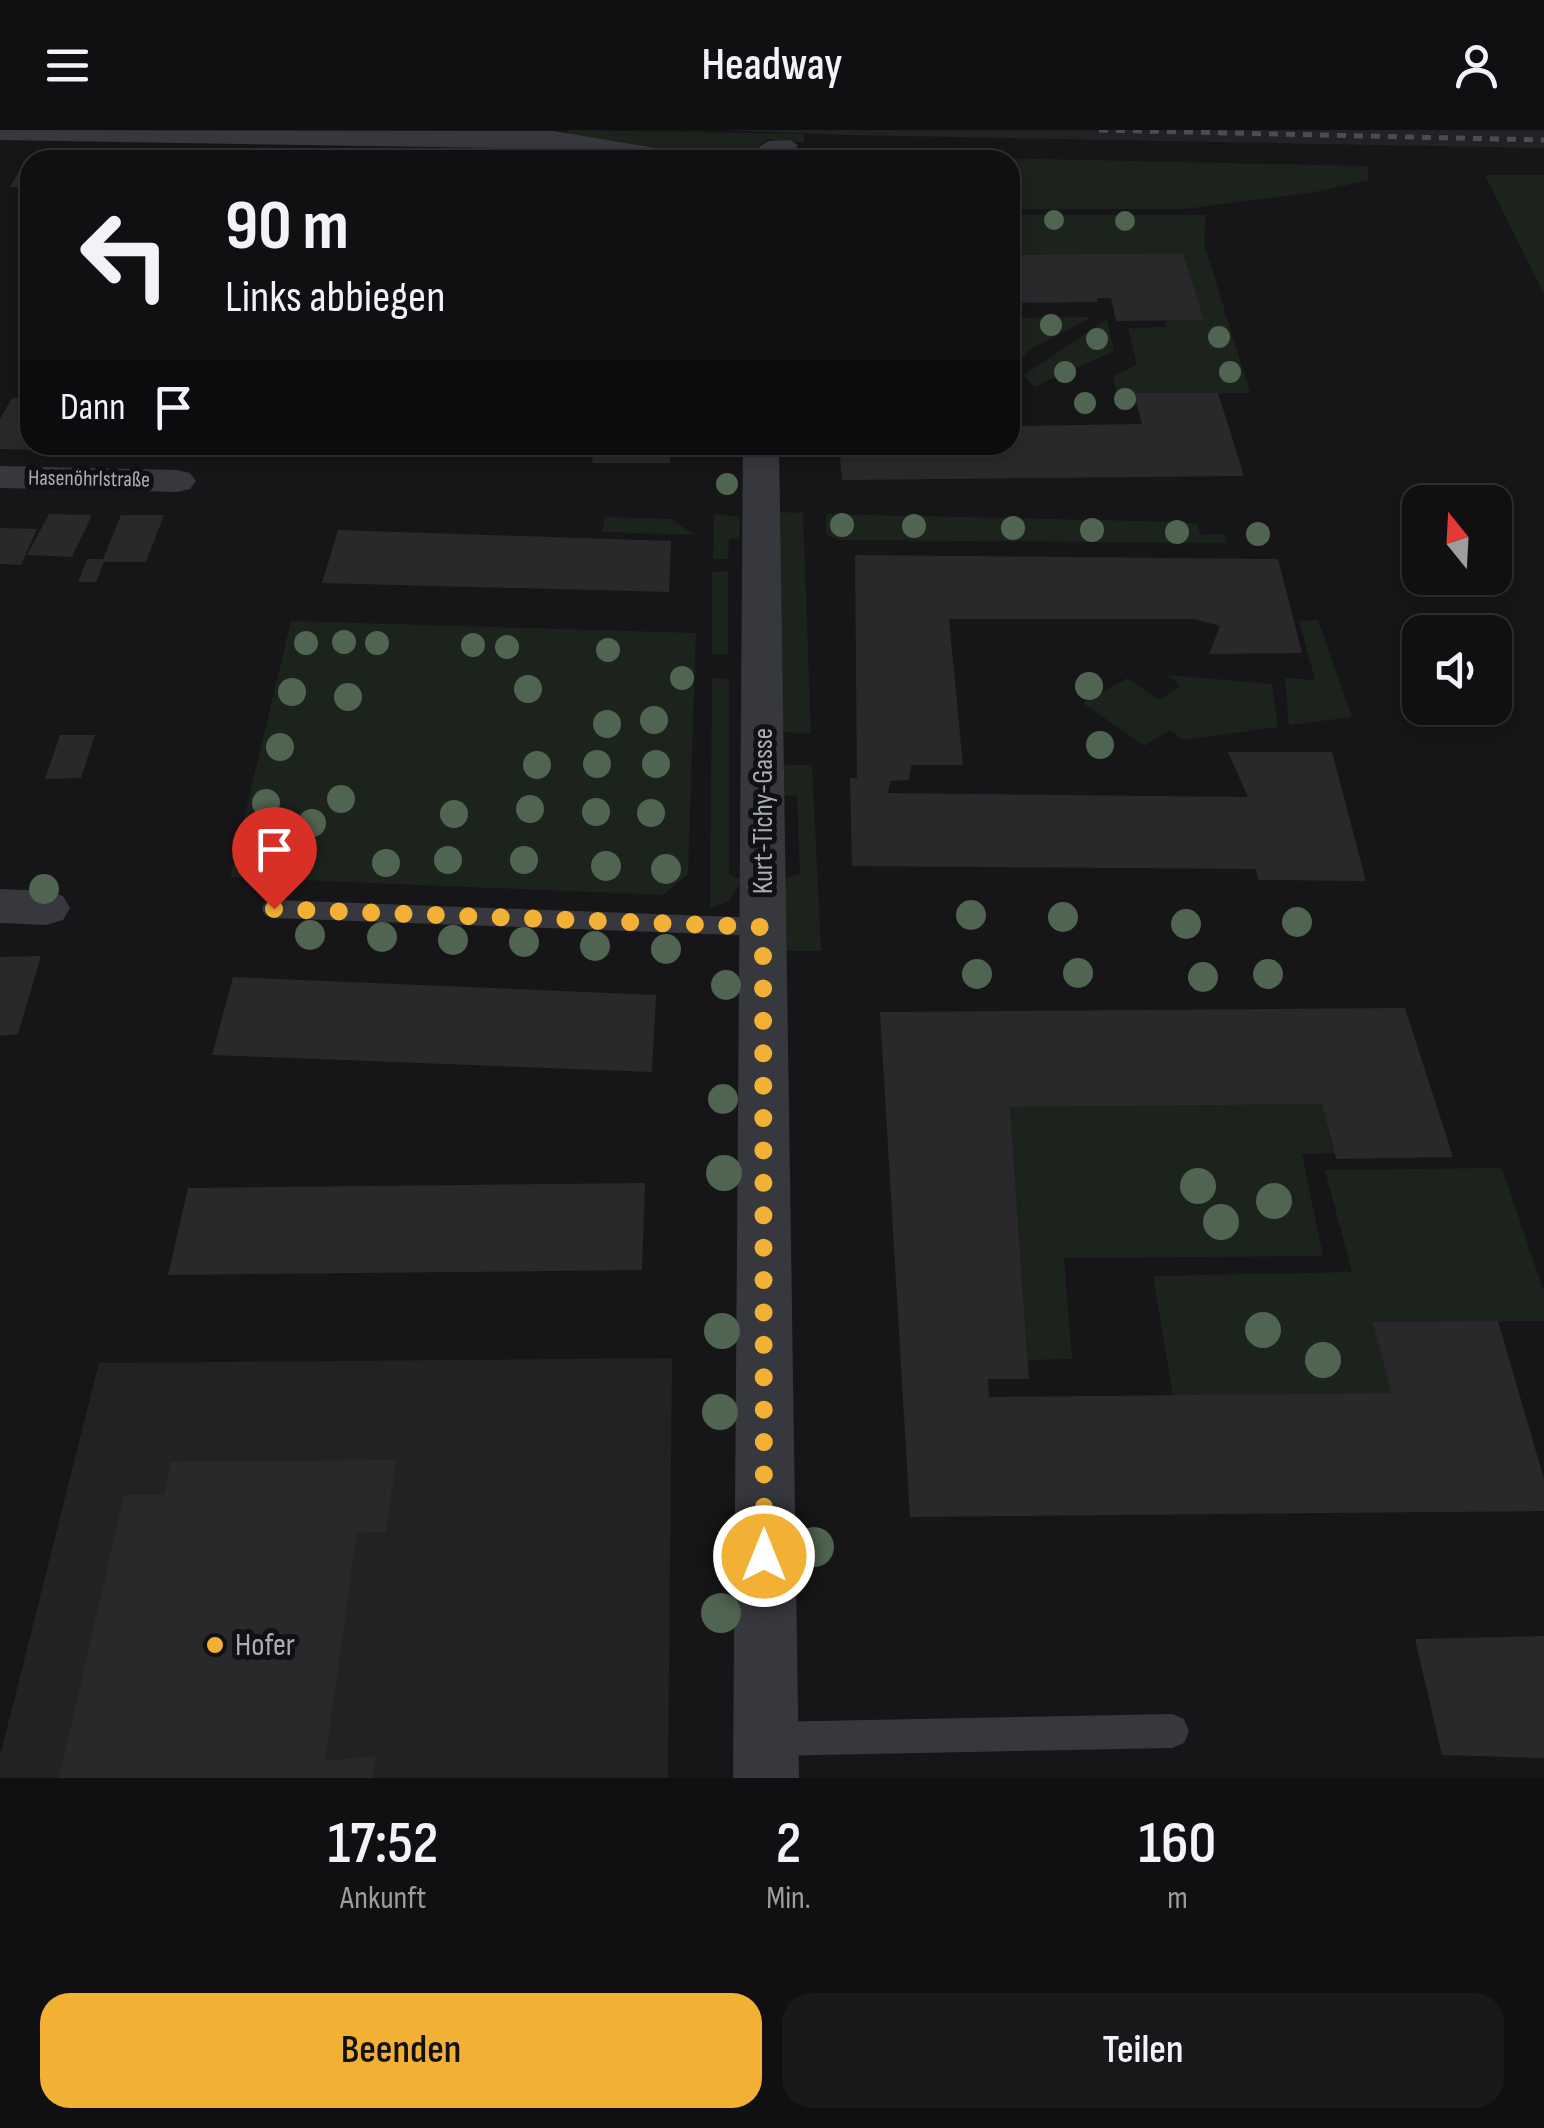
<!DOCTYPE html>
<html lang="de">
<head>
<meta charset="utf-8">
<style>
  body { margin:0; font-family:"Sofia Sans Condensed",sans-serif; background:#19191b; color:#f1f3f6; height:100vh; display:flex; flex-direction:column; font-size:38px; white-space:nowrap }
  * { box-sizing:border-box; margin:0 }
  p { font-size:32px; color:#9c9d9f }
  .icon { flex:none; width:55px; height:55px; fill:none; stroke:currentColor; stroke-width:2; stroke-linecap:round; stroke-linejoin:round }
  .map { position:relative; height:1648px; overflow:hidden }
  .details { display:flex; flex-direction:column; background:#101012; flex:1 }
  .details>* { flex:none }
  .top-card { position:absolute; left:20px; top:20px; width:1000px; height:305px; border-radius:30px; box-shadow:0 5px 15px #0003,0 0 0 2px #303032; background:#101012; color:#f1f3f6; overflow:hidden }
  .needle { width:65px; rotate:342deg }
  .buttons { position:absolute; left:1402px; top:355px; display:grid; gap:20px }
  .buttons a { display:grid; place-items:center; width:110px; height:110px; border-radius:20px; background:#101012; box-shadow:0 5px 15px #0003,0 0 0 2px #303032; font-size:50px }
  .pin { position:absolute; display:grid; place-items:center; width:85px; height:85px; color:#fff; margin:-102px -42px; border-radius:50% 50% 50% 0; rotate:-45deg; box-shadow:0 0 10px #0007 }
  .pin .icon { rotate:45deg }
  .me { position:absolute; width:110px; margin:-55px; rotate:0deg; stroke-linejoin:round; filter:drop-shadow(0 0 8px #0008) }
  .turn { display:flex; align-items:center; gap:35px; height:210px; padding:0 40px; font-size:45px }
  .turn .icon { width:130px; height:130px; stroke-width:2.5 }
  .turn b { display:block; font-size:70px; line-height:85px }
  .then { display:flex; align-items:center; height:95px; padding:0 40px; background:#0003; gap:20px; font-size:38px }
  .eta { display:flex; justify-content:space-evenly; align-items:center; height:170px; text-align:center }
  .eta b { font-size:60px; font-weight:600; line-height:70px }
  .action { display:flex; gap:20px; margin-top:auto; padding:20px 40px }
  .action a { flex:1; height:115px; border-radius:30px; background:#f2b134; color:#111; font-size:40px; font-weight:600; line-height:115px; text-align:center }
  .action a+a { background:#19191b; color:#f1f3f6 }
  header { display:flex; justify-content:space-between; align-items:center; height:130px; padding:0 40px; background:#101012; font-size:45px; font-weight:600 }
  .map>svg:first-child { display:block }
  .built { fill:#222225 }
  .green { fill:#1c231d }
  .building { fill:#29292c }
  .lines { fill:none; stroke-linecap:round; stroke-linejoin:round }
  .lane { fill:#37383d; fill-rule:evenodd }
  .street { fill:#37383d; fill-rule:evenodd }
  .rail { stroke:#4a4c52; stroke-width:5; stroke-dasharray:9 8; stroke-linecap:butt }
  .tree { fill:#506452 }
  .route { stroke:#f2b134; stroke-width:18; stroke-dasharray:0 32.4 }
  .poi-dot { fill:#f2b134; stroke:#111113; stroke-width:4 }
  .labels { text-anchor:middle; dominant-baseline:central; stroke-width:10; stroke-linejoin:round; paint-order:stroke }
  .far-street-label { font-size:22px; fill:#a8adb8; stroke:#111113 }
  .street-label { font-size:28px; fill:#a8adb8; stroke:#111113 }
  .near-poi-label { font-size:32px; fill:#a8adb8; stroke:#111113; text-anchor:start }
</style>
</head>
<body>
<header><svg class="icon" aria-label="menu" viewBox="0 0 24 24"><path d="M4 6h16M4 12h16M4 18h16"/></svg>Headway<svg class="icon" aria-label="person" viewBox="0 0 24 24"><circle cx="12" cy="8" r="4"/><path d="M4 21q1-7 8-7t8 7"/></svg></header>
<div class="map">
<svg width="1544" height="1648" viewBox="0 0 1544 1648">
  <rect width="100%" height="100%" fill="#161618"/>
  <path class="built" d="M718,0H1544V18L847,5Z
    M672,1228L668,1648H0V1626L99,1233Z"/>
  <path class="green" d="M568,0L804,4V13L768,9L743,27L729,30L566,6Z
    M803,24L1367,36L1369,50L1310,63L1185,79H1010V30H804Z
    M1485,45H1544V164Z
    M1010,85H1206L1204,113L1250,263H1135L1137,274H1119L1113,246L1137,235L1128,198L1166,197L1165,191L1204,190L1183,123L1010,125Z
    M1092,187L1029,220L1010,244V188Z
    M1107,189L1114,221L1034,257L1024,245Z
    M776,382L803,383L811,604L781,602Z
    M714,384L740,387L739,409H729L728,429H713Z
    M826,384L1183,392L1197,394L1201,405L1225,404L1227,413L838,410L826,404Z
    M605,387L671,389L695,405L602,402Z
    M728,441V524H712V442Z
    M1318,490L1352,587L1289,595L1285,548L1315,550L1299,491Z
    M291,491L696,503L688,744L663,765L230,747Z
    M1168,545L1272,554L1278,597L1183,610L1170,600L1144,616L1083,573L1128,548L1159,570L1180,556Z
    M712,548L729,549V745L742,750L729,771L710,779Z
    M787,635H812L821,821H786L784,748L800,744L797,666L783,665L782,638Z
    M1322,974L1334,1023L1302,1024L1323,1126L1064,1128L1072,1229L1028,1230L1010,977Z
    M1502,1038L1544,1162V1191L1374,1192L1391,1263L1173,1266L1153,1146L1352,1142L1325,1040Z"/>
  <path class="building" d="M25,31H30V58L10,57Z
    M1183,123L1204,190L1116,191L1111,168H1097L1098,172L1010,173V125Z
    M1134,263H1218L1244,346L842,350L839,315H1010V296L1142,294Z
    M12,268H30V315H40L37,320L0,319V289Z
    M425,315H504L505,320L426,327Z
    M594,315H671L670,333H592Z
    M49,384L92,385L72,427L27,425Z
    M121,385H164L146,432H104L96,452H78L87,429H103Z
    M0,398L37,399L21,435L0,434Z
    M338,400L671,411L669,462L322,453Z
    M855,425L1278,429L1302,523L1209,524L1220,496L1194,489H949L963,635H911L909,650L890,651L888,663L1248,667L1228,622H1332L1366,751L1258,750L1256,739L852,736L850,648H857Z
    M60,605H95L81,648L45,649Z
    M41,826L18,904L0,906V827Z
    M233,847L656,865L652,942L212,925Z
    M1405,878L1453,1027L1336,1029L1322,974L1010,977L1029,1249H988L989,1267L1391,1263L1373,1192L1498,1191L1544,1349V1381L910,1387L880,882Z
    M645,1053L642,1140L168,1145L188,1058Z
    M396,1330L386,1402L357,1403L325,1631L376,1626L373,1648H59L124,1365H164L171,1332Z
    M1544,1506V1628L1442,1625L1415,1509Z"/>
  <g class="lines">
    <path class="lane" d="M790,10L798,15L796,18C776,21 761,30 741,30L768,11Z
      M274,770L763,788L772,790L775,797L772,804L763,806L274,788L265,785L262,779L265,773Z
      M1172,1584L1184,1589L1189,1601L1184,1613L1172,1618L767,1626L755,1621L750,1609L755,1597L767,1592Z"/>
    <path class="street" d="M0,0L554,1L673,21L684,24L688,30H620L554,19L0,10Z
      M743,315H779L799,1648H733Z
      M0,336L177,340L190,343L196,351L190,359L177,362L0,358Z
      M0,759L47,761L63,766L70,778L63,790L47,795L0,793Z"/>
    <path class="rail" d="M1099,0L1544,10"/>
  </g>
  <g class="tree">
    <circle cx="1054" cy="90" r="10"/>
    <circle cx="1125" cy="91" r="10"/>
    <circle cx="1051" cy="195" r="11"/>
    <circle cx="1219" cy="207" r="11"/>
    <circle cx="1097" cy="209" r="11"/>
    <circle cx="1065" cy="242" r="11"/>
    <circle cx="1230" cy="242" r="11"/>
    <circle cx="1125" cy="269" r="11"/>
    <circle cx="1085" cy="273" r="11"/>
    <circle cx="727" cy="354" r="11"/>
    <circle cx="842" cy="395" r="12"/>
    <circle cx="914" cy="396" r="12"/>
    <circle cx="1013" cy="398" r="12"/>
    <circle cx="1092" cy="400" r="12"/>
    <circle cx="1177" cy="402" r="12"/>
    <circle cx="1258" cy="404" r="12"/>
    <circle cx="344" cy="512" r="12"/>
    <circle cx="306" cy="513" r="12"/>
    <circle cx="377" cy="513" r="12"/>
    <circle cx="473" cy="515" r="12"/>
    <circle cx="507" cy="517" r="12"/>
    <circle cx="608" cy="520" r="12"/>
    <circle cx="682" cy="548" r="12"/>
    <circle cx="1089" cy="556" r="14"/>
    <circle cx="528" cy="559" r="14"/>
    <circle cx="292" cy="562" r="14"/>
    <circle cx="348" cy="567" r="14"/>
    <circle cx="654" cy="590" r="14"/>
    <circle cx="607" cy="594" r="14"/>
    <circle cx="1100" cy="615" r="14"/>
    <circle cx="280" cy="617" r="14"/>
    <circle cx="597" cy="634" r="14"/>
    <circle cx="656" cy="634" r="14"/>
    <circle cx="537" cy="635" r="14"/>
    <circle cx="341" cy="669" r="14"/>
    <circle cx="266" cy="673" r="14"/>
    <circle cx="530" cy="679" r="14"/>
    <circle cx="596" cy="682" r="14"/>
    <circle cx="651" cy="683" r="14"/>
    <circle cx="454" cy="684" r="14"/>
    <circle cx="312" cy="693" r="14"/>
    <circle cx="253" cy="728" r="14"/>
    <circle cx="448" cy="730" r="14"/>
    <circle cx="524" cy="730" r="14"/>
    <circle cx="386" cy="733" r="14"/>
    <circle cx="606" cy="736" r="15"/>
    <circle cx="666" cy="739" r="15"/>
    <circle cx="44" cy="759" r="15"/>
    <circle cx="971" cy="785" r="15"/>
    <circle cx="1063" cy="787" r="15"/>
    <circle cx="1297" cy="792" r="15"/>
    <circle cx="1186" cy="794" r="15"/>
    <circle cx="310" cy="805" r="15"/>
    <circle cx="382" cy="807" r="15"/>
    <circle cx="453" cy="810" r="15"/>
    <circle cx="524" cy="812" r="15"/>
    <circle cx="595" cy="816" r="15"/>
    <circle cx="666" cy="819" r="15"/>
    <circle cx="1078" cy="843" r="15"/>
    <circle cx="977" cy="844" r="15"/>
    <circle cx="1268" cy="844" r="15"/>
    <circle cx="1203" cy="847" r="15"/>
    <circle cx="726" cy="855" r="15"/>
    <circle cx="723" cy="969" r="15"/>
    <circle cx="724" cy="1043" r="18"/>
    <circle cx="1198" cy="1056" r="18"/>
    <circle cx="1274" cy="1071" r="18"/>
    <circle cx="1221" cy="1092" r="18"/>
    <circle cx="1263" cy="1200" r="18"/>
    <circle cx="722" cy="1201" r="18"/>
    <circle cx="1323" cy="1230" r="18"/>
    <circle cx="720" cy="1282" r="18"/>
    <circle cx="814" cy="1417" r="20"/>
    <circle cx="721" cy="1483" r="20"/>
  </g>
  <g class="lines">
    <path class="route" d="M274,779L763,797L764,1426"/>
  </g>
  <circle class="poi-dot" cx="215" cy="1515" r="10"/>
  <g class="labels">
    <g class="far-street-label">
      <text transform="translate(89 349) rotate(1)">Hasenöhrlstraße</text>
    </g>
    <g class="street-label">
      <text transform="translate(763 681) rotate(-90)">Kurt-Tichy-Gasse</text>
    </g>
    <g class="near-poi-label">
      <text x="235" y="1515">Hofer</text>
    </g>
  </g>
</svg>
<div class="buttons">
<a><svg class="needle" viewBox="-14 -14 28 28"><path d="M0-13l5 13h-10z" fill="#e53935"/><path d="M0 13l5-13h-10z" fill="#9c9d9f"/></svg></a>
<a><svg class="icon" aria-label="sound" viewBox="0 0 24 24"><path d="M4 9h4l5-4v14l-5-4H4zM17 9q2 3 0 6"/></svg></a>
</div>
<div class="pin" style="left:274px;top:779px;background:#d93025"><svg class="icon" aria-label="arrive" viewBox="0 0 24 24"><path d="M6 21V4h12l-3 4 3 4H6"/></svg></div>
<svg class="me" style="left:764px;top:1426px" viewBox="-20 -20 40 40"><circle r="17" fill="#f2b134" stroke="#fff" stroke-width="3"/><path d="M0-11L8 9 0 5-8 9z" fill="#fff"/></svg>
<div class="top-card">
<div class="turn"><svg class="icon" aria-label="left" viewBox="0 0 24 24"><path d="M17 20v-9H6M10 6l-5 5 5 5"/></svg><div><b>90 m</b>Links abbiegen</div></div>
<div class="then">Dann<svg class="icon" aria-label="arrive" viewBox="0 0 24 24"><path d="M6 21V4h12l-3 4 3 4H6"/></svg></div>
</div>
</div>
<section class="details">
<div class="eta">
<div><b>17:52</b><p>Ankunft</p></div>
<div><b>2</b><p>Min.</p></div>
<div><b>160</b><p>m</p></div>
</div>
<div class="action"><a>Beenden</a><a>Teilen</a></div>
</section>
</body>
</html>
